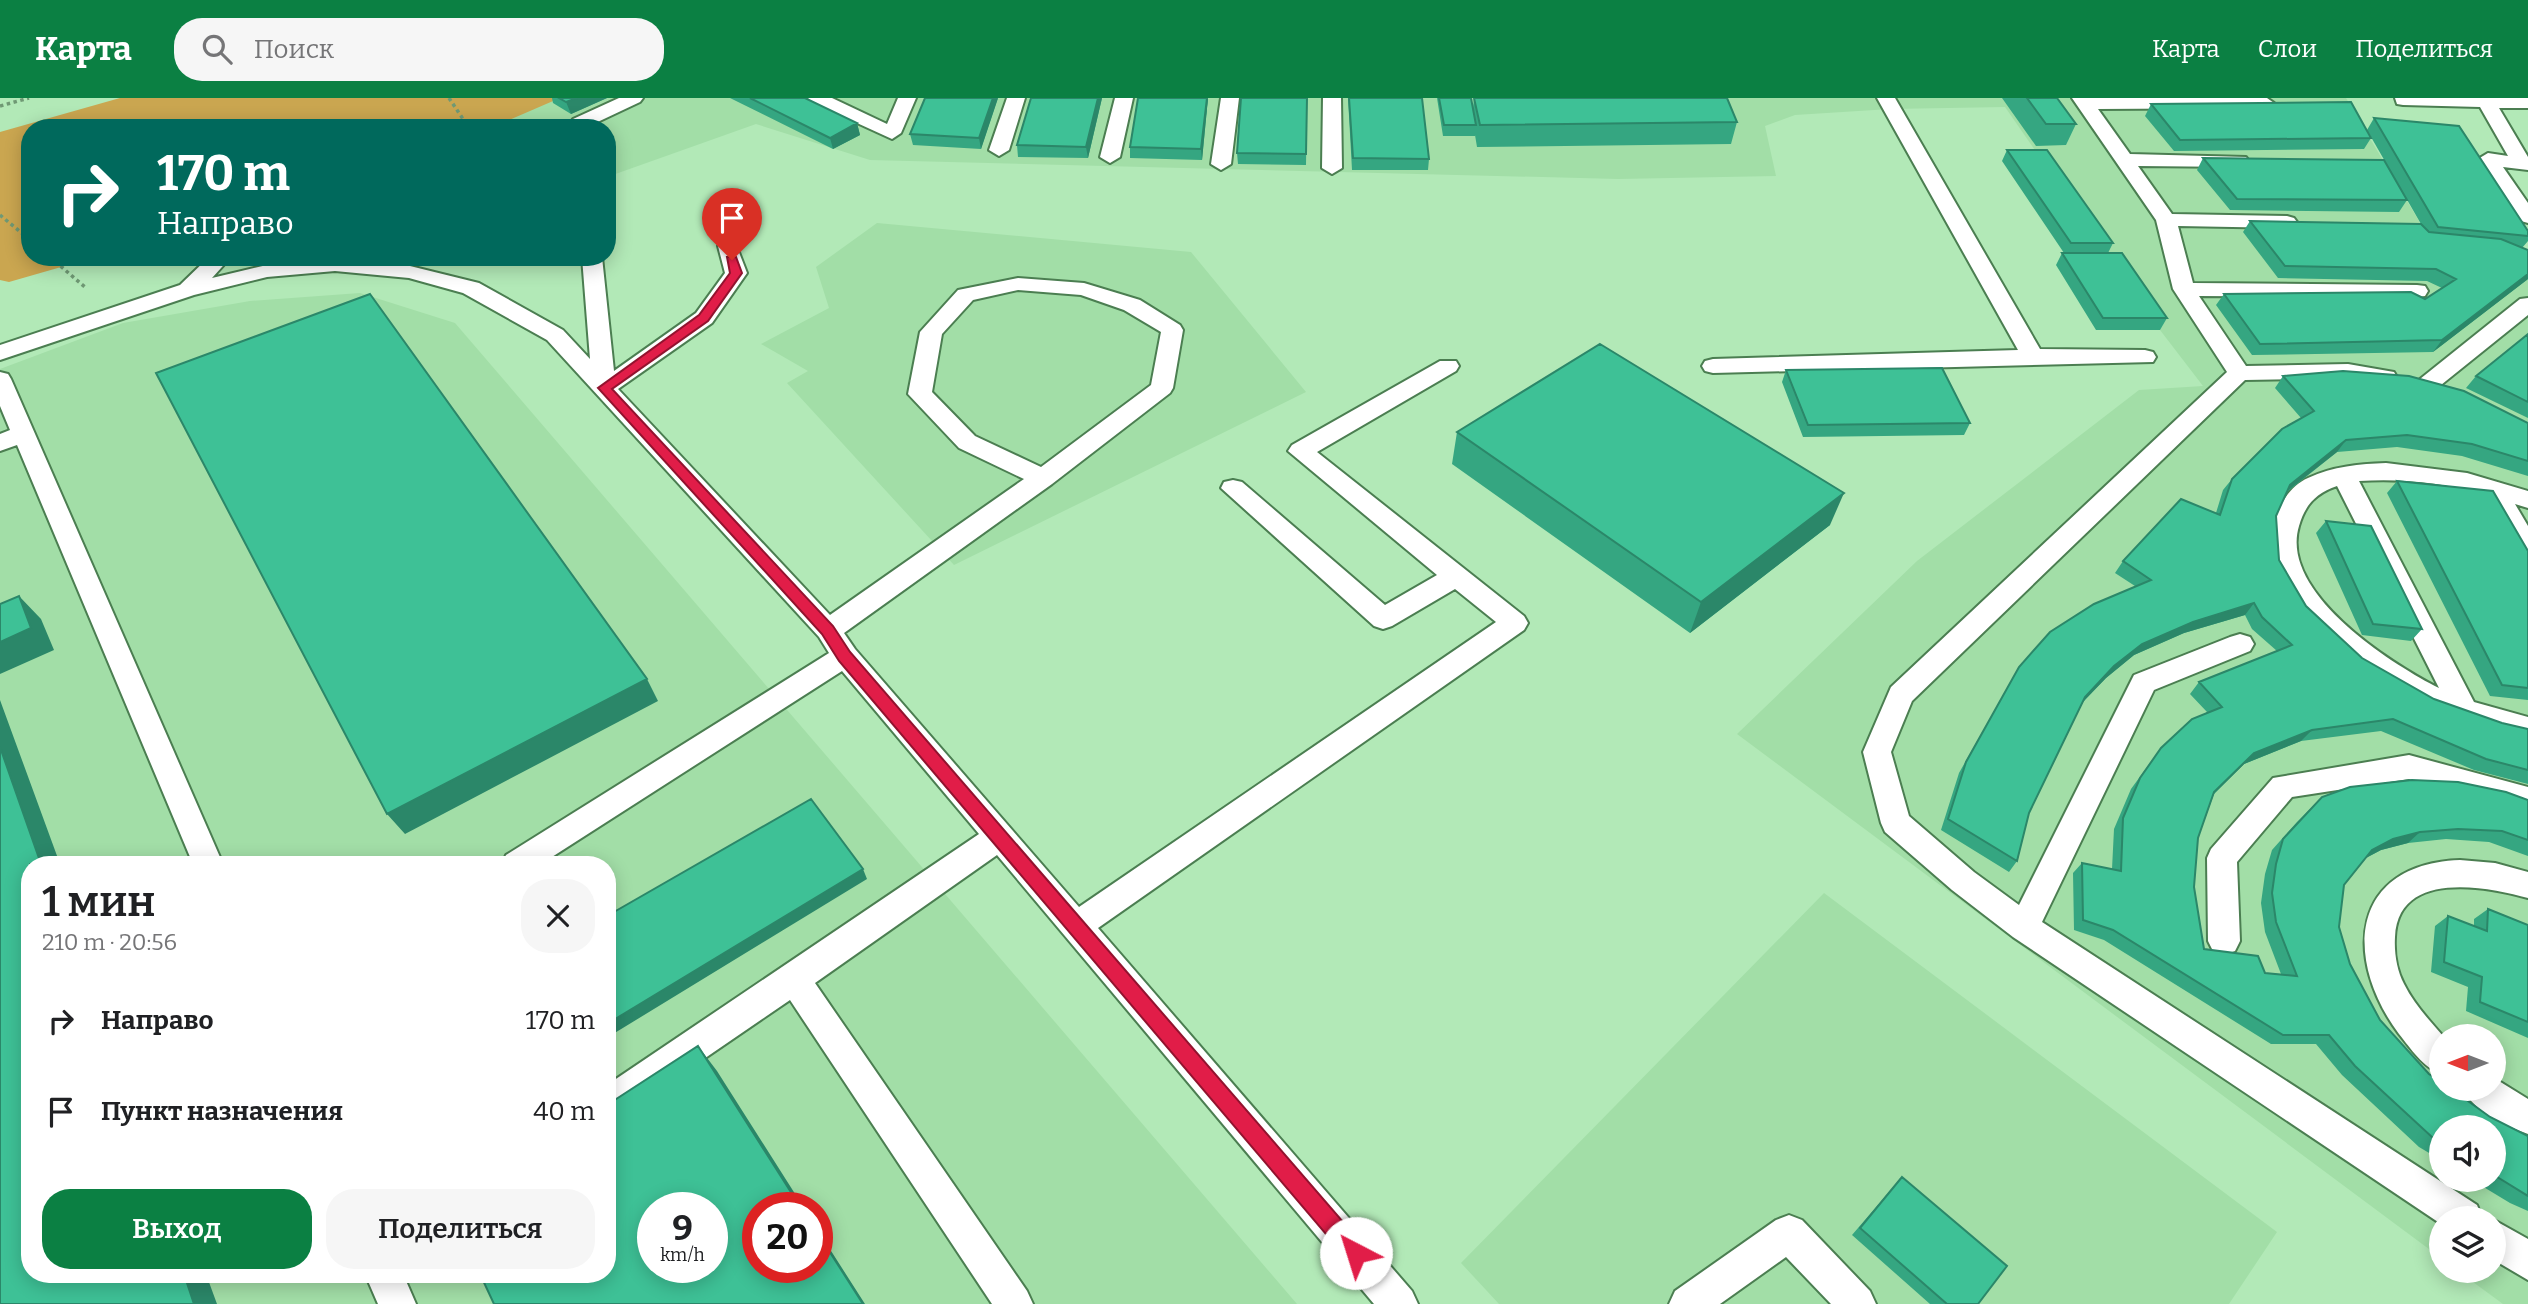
<!DOCTYPE html>
<html lang="ru">
<head>
<meta charset="utf-8">
<style>
  body { margin:0; font-family:Bitter,serif; background:#f6f6f6; color:#202124; height:100vh; display:flex; flex-direction:column; font-size:26px; white-space:nowrap }
  * { box-sizing:border-box; margin:0 }
  p { font-size:23px; color:#757577 }
  .icon { flex:none; width:38px; height:38px; fill:none; stroke:currentColor; stroke-width:2; stroke-linecap:round; stroke-linejoin:round }
  .map { position:relative; flex:1; overflow:hidden }
  .panel { position:absolute; left:21px; top:758px; width:595px; height:427px; display:flex; flex-direction:column; background:#fff; border-radius:28px; box-shadow:0 4px 18px #0003 }
  .panel>* { flex:none }
  .banner { position:absolute; left:21px; top:21px; width:595px; height:147px; border-radius:28px; box-shadow:0 4px 18px #0003; background:#00695c; color:#fff; overflow:hidden }
  .needle { width:46px; rotate:270deg }
  .fabs { position:absolute; left:2429px; top:926px; display:grid; gap:14px }
  .fabs a { display:grid; place-items:center; width:77px; height:77px; border-radius:50%; background:#fff; box-shadow:0 4px 18px #0003; font-size:35px }
  .speed { position:absolute; left:637px; top:1094px; display:flex; gap:14px; font-size:35px; font-weight:700; text-align:center }
  .speed>* { display:grid; place-content:center; width:91px; height:91px; border-radius:50%; background:#fff; box-shadow:0 4px 18px #0003; line-height:1 }
  .speed small { font-size:18px; font-weight:400 }
  .speed .limit { border:10px solid #d22; background:#fff; color:#111 }
  .pin { position:absolute; display:grid; place-items:center; width:60px; height:60px; color:#fff; margin:-72px -30px; border-radius:50% 50% 50% 0; rotate:-45deg; box-shadow:0 0 7px #0007 }
  .pin .icon { rotate:45deg }
  .me { position:absolute; width:77px; margin:-38px; rotate:320deg; stroke-linejoin:round; filter:drop-shadow(0 0 5px #0008) }
  .turn { display:flex; align-items:center; gap:24px; height:147px; padding:0 21px; font-size:32px }
  .turn .icon { width:91px; height:91px; stroke-width:2.5 }
  .turn b { display:block; font-size:49px; line-height:60px }
  .round { display:grid; place-items:center; flex:none; width:74px; height:74px; border-radius:28px; background:#f6f6f6 }
  .overview { display:flex; align-items:center; justify-content:space-between; height:119px; padding:0 21px }
  h1 { font-size:42px; font-weight:600; line-height:52px }
  .primary-button { display:flex; gap:14px; margin-top:auto; padding:14px 21px }
  .primary-button a { flex:1; height:80px; border-radius:28px; background:#0b8043; color:#fff; font-size:28px; font-weight:600; line-height:80px; text-align:center }
  .primary-button a+a { background:#f6f6f6; color:#202124 }
  ul { padding:0; list-style:none }
  li { display:flex; align-items:center; gap:21px; height:91px; padding:0 21px }
  li div { flex:1 }
  li b { display:block; font-size:26px }
  li em { font-style:normal }
  header { display:flex; align-items:center; gap:42px; box-sizing:border-box; height:98px; padding:0 35px; background:#0b8043; color:#fff }
  header strong { font-size:33px }
  nav { display:flex; gap:38px; margin-inline-start:auto; font-size:24px }
  .search { width:490px; height:63px; background:#f6f6f6; display:flex; align-items:center; gap:18px; box-sizing:border-box; padding:0 24px; border-radius:28px; color:#757577; font-size:26px }
  .map>svg:first-child { display:block }
  .built { fill:#a2dea7; fill-rule:evenodd }
  .green { fill:#caa650 }
  .lines { fill:none; stroke-linecap:round; stroke-linejoin:round }
  .service-casing { stroke:#4b7e51; stroke-width:4 }
  .path { stroke:#6f9974; stroke-width:3.5; stroke-dasharray:3.5 3.5; stroke-linecap:butt }
  .service { fill:#fff; fill-rule:evenodd }
  .wall { fill:#35a681 }
  .shaded-wall { fill:#2b8769 }
  .building { fill:#3ec196; stroke:#2b8769; stroke-width:2; fill-rule:evenodd }
  .route { fill:#e11d48; stroke:#92132f; stroke-width:2 }
</style>
</head>
<body>
<header>
<strong>Карта</strong>
<div class="search"><svg class="icon" aria-label="search" viewBox="0 0 24 24"><circle cx="10" cy="10" r="6"/><path d="M15 15l6 6"/></svg>Поиск</div>
<nav><a>Карта</a><a>Слои</a><a>Поделиться</a></nav>
</header>
<div class="map">
<svg width="2528" height="1206" viewBox="0 0 2528 1206">
  <rect width="100%" height="100%" fill="#b2e9b7"/>
  <path class="built" d="M540,0H2346L2429,140L2528,153V1206H2503L2458,1173L2494,1172V1120H2441V1160L1737,636L1917,463L2139,292L2203,288L2160,232L2005,9L1890,11L1795,17L1765,28L1776,78L1618,81L870,62L756,26L607,79V30H466ZM2441,938H2494V990H2441ZM2441,1029H2494V1082H2441Z
    M877,125L1191,154L1306,294L954,467L787,285L808,273L761,246L829,210L816,169Z
    M360,195L455,225L1297,1206H0V271L123,225L250,203ZM30,766H607V1176H30ZM653,1110H712V1169H653ZM758,1110H817V1169H758Z
    M1824,795L2277,1134L2229,1206H1499L1461,1165Z"/>
  <path class="green" d="M120,0H560L491,30H30V159H96L9,184L0,182V34Z"/>
  <g class="lines">
    <defs>
      <path id="service" d="M619,0H643L640,4L587,29H573L571,25L573,21Z
        M808,0H832L887,26L898,0H916L901,35L892,41L811,4Z
        M1007,0H1025L1009,52L999,58L989,52Z
        M1115,0H1133L1120,59L1110,65L1100,59Z
        M1221,0H1239L1231,66L1221,72L1211,66Z
        M1323,0H1341L1342,70L1332,76L1322,70Z
        M1877,0H1895L2040,251L2145,252L2153,254L2156,259L2153,264L1713,275L1705,273L1702,268L1705,263L1713,261L2018,252Z
        M2072,0H2267L2274,5L2265,10L2098,11L2130,56L2246,59L2249,63L2239,69L2138,68L2172,116L2287,118L2294,120L2297,124L2294,128L2287,130L2178,128L2193,185L2417,187L2425,188L2428,193L2425,198L2417,199L2199,198L2246,268L2348,266L2394,274L2397,279L2394,284L2386,286L2348,280L2245,282L1912,603L1891,654L1909,718L1974,774L2019,807L2134,577L2230,539L2240,536L2250,539L2254,546L2250,553L2154,592L2042,824L2477,1107L2482,1120H2441V1126L2013,839L1952,792L1885,734L1881,725L1863,654L1891,589L2227,274L2173,191L2156,122Z
        M2395,0H2528V10H2499L2528,59V72L2503,69L2528,105V125L2521,123L2478,61L2488,55L2508,58L2480,9L2403,7L2397,6Z
        M728,142L735,144L747,175L712,225L618,291L830,517L1024,381L959,350L908,296L920,234L958,192L1018,180L1084,185L1140,202L1180,227L1183,232L1173,290L1170,295L1052,386L844,535L855,551L1079,809L1496,524L1455,491L1392,528L1383,531L1374,528L1221,390L1224,384L1233,382L1242,384L1385,507L1437,477L1288,353L1292,347L1440,263H1456L1459,268L1456,273L1317,354L1524,518L1528,525L1524,532L1098,830L1412,1193L1418,1206H1374L997,757L815,885L1027,1193L1033,1206H992L790,902L619,1019L607,1023V987L979,736L842,573L541,766H502L506,757L829,555L819,539L547,242L463,195L409,180L335,173L267,179L194,197L0,262V247L180,187L209,159H231L212,180L267,167L335,161L410,168L479,185L563,232L590,261L582,159H602L614,273L696,215L725,175L718,148L721,144ZM1018,192L1081,197L1124,212L1161,234L1151,287L1041,369L975,338L932,294L942,236L973,202Z
        M2528,200V217L2436,291L2428,293L2420,291L2417,286L2420,281L2520,201Z
        M0,274L8,276L11,281L223,766H193L17,347L0,353V336L10,332L0,308Z
        M2386,365L2467,375L2528,393V410L2515,406L2528,428V458L2519,455L2484,396C2443,385 2402,380 2359,383L2474,604L2528,619V641C2468,627 2407,607 2358,568C2324,542 2273,491 2270,445C2270,436 2273,428 2276,420C2281,403 2292,387 2308,380C2333,368 2360,366 2386,365ZM2337,388L2439,590C2390,565 2279,494 2299,428C2305,407 2316,395 2337,388Z
        M2409,657L2528,689V713L2409,681L2292,699L2237,764L2240,843L2235,853L2224,857L2213,853L2208,843L2207,760L2211,751L2273,680Z
        M2460,762L2495,765L2528,774V800C2485,788 2398,772 2395,839C2394,855 2397,873 2404,886C2414,906 2429,922 2443,938L2441,976C2423,969 2411,951 2399,936C2343,861 2350,766 2460,762Z
        M2494,980L2528,1001V1036C2505,1027 2473,1014 2463,990H2494Z
        M1789,1117L1802,1122L1870,1193L1876,1206H1831L1786,1159L1720,1206H1669L1675,1193L1776,1122Z
        M2494,1122L2528,1141V1182L2494,1162Z
        M365,1176H403L416,1206H378Z"/>
    </defs>
    <use href="#service" class="service-casing"/>
    <path class="path" d="M449,0L469,30
      M0,8L29,0
      M0,117L30,142
      M50,159L86,190"/>
    <use href="#service" class="service"/>
  </g>
  <path class="wall" d="M552,0H607L571,16L553,5Z
    M730,0H805L857,25L860,37L833,51Z
    M998,0L981,51L913,47L910,36Z
    M1031,0H1102L1088,60L1018,59L1017,47Z
    M1138,0H1208L1202,62L1130,60V49Z
    M1307,0L1306,67L1238,66L1237,55Z
    M1348,0H1422L1429,61L1428,72H1352Z
    M1437,0H1471L1473,10L1474,0L1737,24L1731,46L1477,49L1475,37V38H1443Z
    M2002,0H2057L2076,26L2066,47L2036,48Z
    M2151,6L2371,40L2364,51L2174,53L2145,18Z
    M2374,20L2528,133V143L2522,150L2528,152V181L2433,254L2252,257L2216,207L2224,196L2425,201L2442,190L2427,183L2278,180L2243,134L2250,123L2421,126L2367,32Z
    M2007,52L2113,145L2108,155L2167,220L2160,232H2096L2056,167L2062,155H2064L2002,63Z
    M2203,60L2407,102L2399,114L2230,112L2197,72Z
    M2528,236V320L2466,290L2476,278Z
    M1786,272L1970,325L1964,337L1803,339L1782,284Z
    M2283,278L2528,325V378L2462,358L2397,349L2337,354L2287,394L2276,418L2279,462L2306,508L2362,560L2434,601L2502,625L2528,631V686L2474,672L2381,633L2301,643L2244,666L2214,696L2198,740L2194,789L2204,851L2265,875L2281,876L2265,834L2261,805L2265,776L2272,752L2297,724L2322,699L2528,702V758L2489,744L2446,741L2408,745L2381,752L2366,760L2344,787L2339,829L2350,866L2380,922L2429,976L2490,1019L2528,1038V1113L2510,1105L2472,1082H2494V1029H2441V1062L2419,1049L2342,977L2316,946H2271L2104,842L2074,832L2073,775L2082,765L2112,771L2114,731L2131,691L2161,650L2207,614L2190,596L2199,584L2277,553L2252,531L2245,517L2184,535L2134,557L2106,580L2083,604L2029,715L2017,763L2009,774L1941,732L1959,675L2019,569L2135,488L2115,475L2123,463L2216,415L2223,392L2232,381L2301,320L2275,290Z
    M1457,334L1830,427L1690,535L1452,366Z
    M2397,383L2528,453V602L2490,598L2387,395Z
    M2326,423L2422,531L2411,543L2362,537L2316,435Z
    M2488,811L2528,827V940L2466,913L2468,889L2431,874L2435,828L2448,818L2474,828V821Z
    M1902,1079L1978,1206H1930L1852,1137Z"/>
  <path class="shaded-wall" d="M577,0H607L571,16L566,4Z
    M993,0H998L981,51L979,40Z
    M1098,0H1102L1088,60L1086,49Z
    M1207,0H1208L1202,62L1201,51Z
    M857,25L860,37L833,51L830,40Z
    M2528,176V181L2433,254L2442,242Z
    M2346,342L2337,354L2281,398L2290,387Z
    M1844,395L1830,427L1690,535L1701,504Z
    M19,498L41,521L54,552L0,576V544Z
    M2254,505L2245,517L2184,535L2134,557L2106,580L2077,610L2085,599L2114,568L2142,546L2193,524Z
    M647,581L658,603L405,736L387,716Z
    M0,602L60,766H41L0,649Z
    M2312,632L2301,643L2244,666L2205,705L2254,655Z
    M2420,734L2408,745L2381,752L2360,763L2372,752L2393,741Z
    M863,771L867,781L613,936L607,929V926Z
    M698,948L717,973L804,1110H801Z
    M817,1131L865,1206H863L817,1134Z
    M184,1176H206L217,1206H194Z"/>
  <path class="building" d="M559,0H577L566,4Z
    M750,0H805L857,25L830,40Z
    M925,0H993L979,40L910,36Z
    M1031,0H1098L1086,49L1017,47Z
    M1138,0H1207L1201,51L1130,49Z
    M1241,0H1307L1306,56L1237,55Z
    M1349,0H1422L1429,61L1353,60Z
    M1439,0H1471L1476,27H1444Z
    M1474,0H1727L1737,24L1480,27Z
    M2027,0H2057L2076,26H2046Z
    M2351,4L2371,40L2180,42L2151,6Z
    M2374,20L2459,28L2528,133V138L2438,129Z
    M2007,52H2047L2113,145H2071Z
    M2203,60L2384,62L2407,102L2237,101Z
    M2250,123L2421,126L2429,134L2501,141L2528,152V176L2442,242L2260,246L2224,196L2411,194L2425,201L2456,181L2436,171L2285,168Z
    M2062,155H2122L2167,220H2103Z
    M370,196L647,581L387,716L156,275Z
    M2528,236V304L2476,278Z
    M1600,246L1844,395L1701,504L1457,334Z
    M1942,270L1970,325L1808,327L1786,272Z
    M2343,273L2409,278L2464,293L2528,325V363L2472,346L2407,337L2346,342L2290,387L2276,418L2279,462L2306,508L2362,560L2434,601L2502,625L2528,631V672L2486,661L2393,621L2312,632L2254,655L2214,694L2198,740L2194,789L2204,851L2258,858L2265,875L2297,878L2276,824L2272,795L2276,766L2283,741L2322,699L2350,689L2412,682L2458,684L2506,694L2528,702V742L2502,733L2458,731L2420,734L2393,741L2372,752L2344,787L2339,829L2350,866L2380,922L2429,976L2441,984V990H2450L2490,1019L2528,1038V1098L2494,1077V1029H2441V1045L2433,1040L2355,968L2329,937H2283L2113,832L2083,822L2082,765L2121,773L2123,720L2140,680L2161,650L2192,621L2222,609L2199,584L2292,547L2262,519L2254,505L2193,524L2142,546L2114,568L2085,599L2029,715L2017,763L1948,721L1966,664L2019,569L2050,534L2094,506L2151,482L2123,463L2181,401L2220,417L2232,381L2282,331L2314,313L2283,278Z
    M2397,383L2493,393L2528,453V590L2502,587Z
    M2326,423L2371,428L2422,531L2373,526Z
    M19,498L31,530L0,544V506Z
    M0,649L41,766H30V1176H184L194,1206H0Z
    M811,701L863,771L607,926V818Z
    M2488,811L2528,827V924L2480,904L2482,879L2444,864L2448,818L2487,833Z
    M698,948L801,1110H758V1169H817V1134L863,1206H494L480,1176H607V1007ZM653,1110H712V1169H653Z
    M1902,1079L2007,1168L1978,1206H1947L1860,1130Z"/>
  <path class="route" d="M727,159H736L742,175L708,223L612,291L833,528L850,554L1363,1147L1366,1155L1363,1162L1356,1165L1348,1162L839,563L822,536L598,290L699,217L730,175Z"/>
</svg>
<div class="fabs">
<a><svg class="needle" viewBox="-14 -14 28 28"><path d="M0-13l5 13h-10z" fill="#e53935"/><path d="M0 13l5-13h-10z" fill="#757577"/></svg></a>
<a><svg class="icon" aria-label="sound" viewBox="0 0 24 24"><path d="M4 9h4l5-4v14l-5-4H4zM17 9q2 3 0 6"/></svg></a>
<a><svg class="icon" aria-label="layers" viewBox="0 0 24 24"><path d="M12 4l9 5-9 5-9-5zM3 14l9 5 9-5"/></svg></a>
</div>
<div class="speed"><div>9<small>km/h</small></div><div class="limit">20</div></div>
<div class="pin" style="left:732px;top:162px;background:#d93025"><svg class="icon" aria-label="arrive" viewBox="0 0 24 24"><path d="M6 21V4h12l-3 4 3 4H6"/></svg></div>
<svg class="me" style="left:1356px;top:1155px" viewBox="-20 -20 40 40"><circle r="19" fill="#fff"/><path d="M0-13L10 11 0 6-10 11z" fill="#e11d48"/></svg>
<div class="banner">
<div class="turn"><svg class="icon" aria-label="right" viewBox="0 0 24 24"><path d="M7 20v-9h11M14 6l5 5-5 5"/></svg><div><b>170 m</b>Направо</div></div>
</div>
<section class="panel">
<div class="overview"><div><h1>1 мин</h1><p>210 m · 20:56</p></div><a class="round"><svg class="icon" aria-label="close" viewBox="0 0 24 24"><path d="M6 6l12 12M18 6L6 18"/></svg></a></div>
<ul>
<li><svg class="icon" aria-label="right" viewBox="0 0 24 24"><path d="M7 20v-9h11M14 6l5 5-5 5"/></svg><div><b>Направо</b></div><em>170 m</em></li>
<li><svg class="icon" aria-label="arrive" viewBox="0 0 24 24"><path d="M6 21V4h12l-3 4 3 4H6"/></svg><div><b>Пункт назначения</b></div><em>40 m</em></li>
</ul>
<div class="primary-button"><a>Выход</a><a>Поделиться</a></div>
</section>
</div>
</body>
</html>
